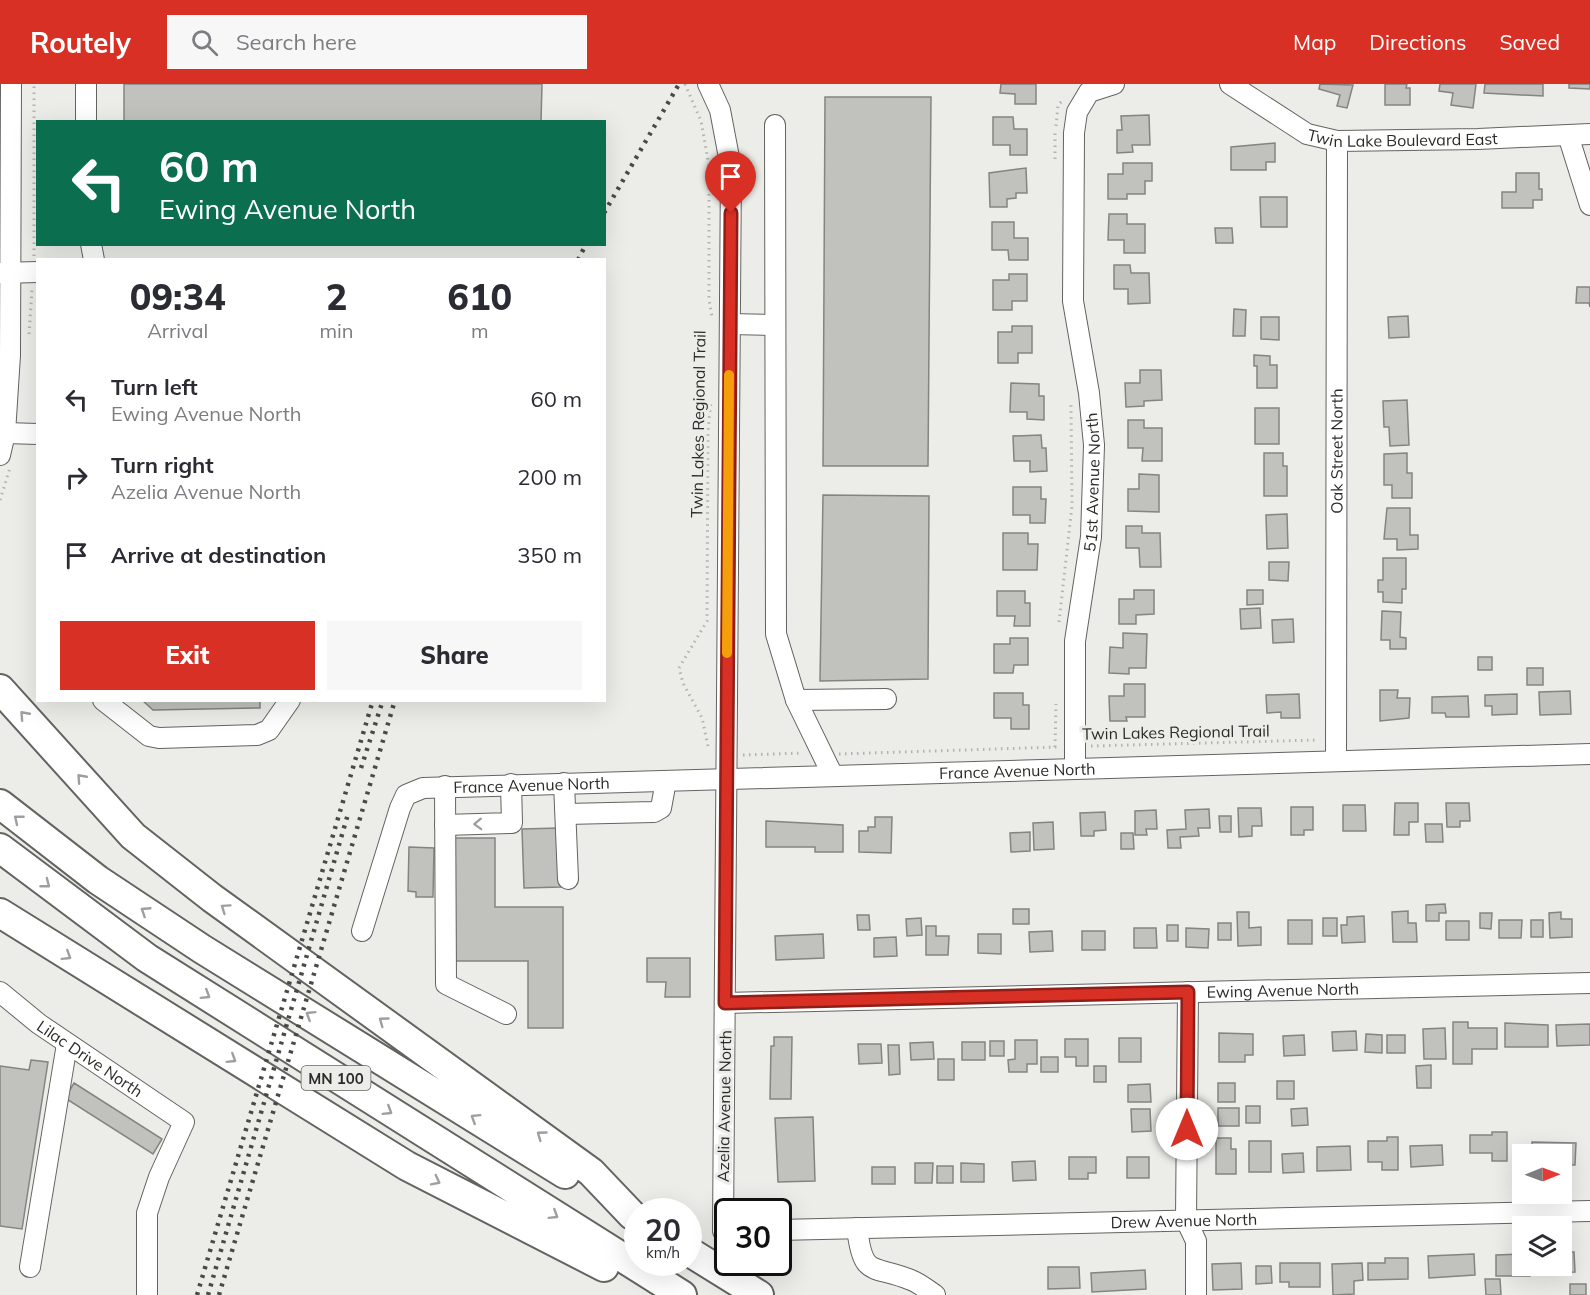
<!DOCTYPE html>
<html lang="en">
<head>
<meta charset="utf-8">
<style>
  body { margin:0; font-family:Mulish,sans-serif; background:#f7f7f7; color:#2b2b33; height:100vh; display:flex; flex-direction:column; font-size:22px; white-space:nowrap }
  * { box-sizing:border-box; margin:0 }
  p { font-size:20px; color:#7c7c81 }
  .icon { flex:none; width:33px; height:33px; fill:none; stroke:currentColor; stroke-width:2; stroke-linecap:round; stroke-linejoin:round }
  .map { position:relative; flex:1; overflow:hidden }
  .details { position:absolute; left:36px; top:174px; width:570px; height:444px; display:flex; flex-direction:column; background:#fff; border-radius:0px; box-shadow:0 6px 24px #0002 }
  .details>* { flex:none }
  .hud { position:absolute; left:36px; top:36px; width:570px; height:126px; border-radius:0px; box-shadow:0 6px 24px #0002; background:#0b6e4f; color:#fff; overflow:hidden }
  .needle { width:39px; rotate:89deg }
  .controls { position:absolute; left:1512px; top:1060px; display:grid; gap:12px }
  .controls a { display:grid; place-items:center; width:60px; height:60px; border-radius:0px; background:#fff; box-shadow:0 6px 24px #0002; font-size:30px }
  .speed { position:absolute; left:624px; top:1114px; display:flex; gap:12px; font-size:30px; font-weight:700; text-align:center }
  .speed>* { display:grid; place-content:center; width:78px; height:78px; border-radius:50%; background:#fff; box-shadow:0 6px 24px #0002; line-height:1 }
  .speed small { font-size:15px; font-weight:400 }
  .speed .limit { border:3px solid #111; border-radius:9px; background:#fff; color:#111 }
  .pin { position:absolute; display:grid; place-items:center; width:51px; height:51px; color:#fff; margin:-62px -26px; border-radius:50% 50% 50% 0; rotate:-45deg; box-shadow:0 0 6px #0007 }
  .pin .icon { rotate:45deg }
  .me { position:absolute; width:66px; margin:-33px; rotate:0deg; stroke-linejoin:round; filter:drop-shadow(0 0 4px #0008) }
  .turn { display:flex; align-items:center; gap:21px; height:126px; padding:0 24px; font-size:27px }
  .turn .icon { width:78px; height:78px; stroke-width:2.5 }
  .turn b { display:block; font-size:42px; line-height:51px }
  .eta { display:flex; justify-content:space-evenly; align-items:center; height:102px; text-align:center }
  .eta b { font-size:36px; font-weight:800; line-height:42px }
  .cta { display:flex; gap:12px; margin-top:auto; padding:12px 24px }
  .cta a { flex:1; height:69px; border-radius:0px; background:#d93025; color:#fff; font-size:24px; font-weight:800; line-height:69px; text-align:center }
  .cta a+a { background:#f7f7f7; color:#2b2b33 }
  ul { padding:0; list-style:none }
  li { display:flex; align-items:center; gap:18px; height:78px; padding:0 24px }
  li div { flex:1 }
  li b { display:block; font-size:22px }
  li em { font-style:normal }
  header { display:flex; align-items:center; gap:36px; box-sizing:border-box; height:84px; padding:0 30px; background:#d93025; color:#fff }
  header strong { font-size:28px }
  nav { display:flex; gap:33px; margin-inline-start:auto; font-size:21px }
  .search { width:420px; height:54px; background:#f7f7f7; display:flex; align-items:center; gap:15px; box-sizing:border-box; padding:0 21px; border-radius:0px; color:#7c7c81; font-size:22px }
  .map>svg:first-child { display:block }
  .building { fill:#c1c1bd; stroke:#848480; stroke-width:1.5 }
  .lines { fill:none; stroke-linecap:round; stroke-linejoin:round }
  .minor-casing { stroke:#636460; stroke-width:22 }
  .highway-casing { stroke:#636460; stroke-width:32 }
  .path { stroke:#b2b2ae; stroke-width:3; stroke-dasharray:1.5 4.5; stroke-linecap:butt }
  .minor { stroke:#fff; stroke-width:20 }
  .highway { stroke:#fff; stroke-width:28 }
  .rail { stroke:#494946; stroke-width:4.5; stroke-dasharray:3 6; stroke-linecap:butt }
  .oneway { stroke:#9f9f9e }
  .route-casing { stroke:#8d1f18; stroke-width:15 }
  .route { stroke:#d93025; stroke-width:10 }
  .slow { stroke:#f59e0b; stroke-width:10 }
  .labels { text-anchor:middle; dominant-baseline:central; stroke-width:6; stroke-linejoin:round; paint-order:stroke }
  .shield { fill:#ecede8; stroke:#646462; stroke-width:1.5 }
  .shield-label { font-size:15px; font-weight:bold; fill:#2a2a28 }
  .street-label { font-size:16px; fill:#2a2a28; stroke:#ecede8 }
</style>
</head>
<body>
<header>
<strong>Routely</strong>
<div class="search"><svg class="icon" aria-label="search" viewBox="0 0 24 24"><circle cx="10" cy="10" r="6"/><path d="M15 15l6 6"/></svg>Search here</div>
<nav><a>Map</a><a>Directions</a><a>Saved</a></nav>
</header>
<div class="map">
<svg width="1590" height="1211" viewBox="0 0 1590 1211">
  <rect width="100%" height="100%" fill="#ecede8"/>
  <path class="building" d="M124,0H542L541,38H124Z
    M1001,0H1036V20H1015V10L1000,9Z
    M1320,0L1353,1L1347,24L1337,22L1340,11L1319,5Z
    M1385,0H1407L1406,4H1410V21H1385Z
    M1440,0H1476L1473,24L1451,21L1453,9L1439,7Z
    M1485,0H1543V12L1484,9Z
    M1569,0H1590V5L1569,4Z
    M825,13H931L928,382H823Z
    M1149,31L1150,61H1132L1133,68L1117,69V46H1122L1121,32Z
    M993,33H1013L1014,45H1027V71H1010V61H993Z
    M1275,59V78H1266V86H1231V63Z
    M1123,79H1152V97H1145V110H1127V115H1108V90H1123Z
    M1026,84L1027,109H1016V114L1007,115V123H990L989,89Z
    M1516,89H1539V105H1542V116H1533V124H1502V108H1516Z
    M1260,113H1287V143H1261Z
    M1109,130H1127V140H1145V169H1124V156H1108Z
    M992,138H1014V154H1028V176H1009L1008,166H992Z
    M1215,144H1232L1233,159H1216Z
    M1114,181H1130L1131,189H1149L1150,219L1128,220V205H1114Z
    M1009,190H1027V217H1012V226H993V196H1009Z
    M1577,203H1590V223L1589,219H1576Z
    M1234,225L1246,226L1245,252H1233Z
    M1408,232L1409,253L1389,254L1388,233Z
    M1261,233H1279V256L1261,255Z
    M1012,242H1032V269H1018V279H998V248H1012Z
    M1254,271L1270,272V281H1277V304H1257V282H1254Z
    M1140,286H1161L1162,316L1144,317V322L1126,323L1125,299H1140Z
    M1011,299L1039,300V312H1044V336L1027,335V328H1010Z
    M1407,316L1409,361L1390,362L1389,343H1384L1383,317Z
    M1255,324H1279V360H1255Z
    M1128,336H1144V344H1162V377H1142L1143,364H1128Z
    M1041,351L1042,364H1046L1047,387L1030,388V377H1014L1013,352Z
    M1264,369H1283V382H1287V412H1264Z
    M1407,369V389H1412V414H1392V401H1384V370Z
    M1139,390L1159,391V428L1128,427V405H1139Z
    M1013,403H1041V415H1046L1045,439H1030V431H1013Z
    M823,411L929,412L928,595L820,597Z
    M1387,424H1410V451H1418V465L1397,466V455H1384Z
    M1287,430L1288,464L1267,465L1266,431Z
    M1126,442H1142V449H1160L1161,483H1140L1139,464H1126Z
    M1003,449H1028V460H1038L1037,486H1003Z
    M1383,474H1406V505H1402V519L1383,518V508H1378V496H1383Z
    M1269,478H1289L1288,497L1269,496Z
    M1134,506H1154V530L1136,531V540H1119V515H1134Z
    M1247,506H1263V520L1247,521Z
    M997,507H1025V519H1030V542H1014L1015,532H997Z
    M1260,524L1261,544L1241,545L1240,525Z
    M1382,527L1401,528L1400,553L1406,554V565H1390V556H1381Z
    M1293,535L1294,558L1273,559L1272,536Z
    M1123,549L1147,550L1146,584H1129V590L1109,589L1110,563L1123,564Z
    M1010,554H1028V581H1014L1013,589H994V560H1010Z
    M1478,573H1492V586H1478Z
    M1527,584H1543V601H1527Z
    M1124,600H1145V633H1126L1127,637H1110L1109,612H1124Z
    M1380,606H1398L1397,614H1410L1409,634L1380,637Z
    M1570,607L1571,630L1540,631L1539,608Z
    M994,609H1023V621H1029V645H1011V634H994Z
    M1299,610L1300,634H1281V628L1267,629L1266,611Z
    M1517,610V630L1492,631V622H1485V611Z
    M1468,612L1469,633H1446L1445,629H1432V613Z
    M142,616H260V624L153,626Z
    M1395,719H1418V738H1409V751H1394Z
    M1446,719H1469L1470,737H1460V743H1447Z
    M1343,721H1365L1366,747H1343Z
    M1291,723H1313V746H1304V751H1291Z
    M1238,724H1261L1262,742H1252V752L1239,753Z
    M1209,725L1210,744H1198L1199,752L1180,753L1181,764H1168L1167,746L1186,745L1185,726Z
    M1156,726L1157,745H1146L1147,751H1135V727Z
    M1105,728L1106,746L1094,747V752H1081L1080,729Z
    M1219,732H1231V748H1220Z
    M875,733H892L891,769L859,768V747H868V743H875Z
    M766,737L843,741V768H815V763H766Z
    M1053,738L1054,765L1034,766L1033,739Z
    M1425,740H1442L1443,758H1426Z
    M559,744L561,803L524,804L522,745Z
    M1030,748V767L1011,768L1010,749Z
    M1121,749H1133L1134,765H1121Z
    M452,754H495V823H563V944H528V877H453Z
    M409,763L434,764L433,813H416V808L408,807Z
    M1445,820L1446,829H1439V837H1426V821Z
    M1013,825H1029V840H1013Z
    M1408,827V839H1416L1417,858H1393L1392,828Z
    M1237,828H1249V844L1261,843V861L1238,862Z
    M1561,828V835H1572V853L1550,854L1549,829Z
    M1480,829H1492L1491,845L1480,844Z
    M857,831H869L870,846H858Z
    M1364,832L1365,858L1342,859L1341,841H1347V833Z
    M921,834L922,851L907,852L906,835Z
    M1323,834H1337V852H1323Z
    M1288,836H1312V860H1288Z
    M1499,836H1522L1521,854H1499Z
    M1531,836H1543V853H1531Z
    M1446,837H1469V856H1446Z
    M1218,839H1231V856H1218Z
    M1167,841H1178V857H1167Z
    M926,842H936V852H949L948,871H926Z
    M1134,844H1156L1157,864H1134Z
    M1186,844L1209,845L1208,864L1186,863Z
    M1052,847L1053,867L1030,868L1029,848Z
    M1082,847H1105V866H1082Z
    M823,850L824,874L776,876L775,852Z
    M978,850H1001V870L978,869Z
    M896,853L897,872L874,873V854Z
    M647,874H690V913H665L666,898H647Z
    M1453,938H1468V944H1497V965H1472V980H1453Z
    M1505,939L1548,941V963H1505Z
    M1590,940V961L1557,962L1556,941Z
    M1445,944L1446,975H1424L1423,945Z
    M1356,947L1357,966L1333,967L1332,948Z
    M1219,949L1253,950V971H1245V978H1219Z
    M1366,950L1382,951V969L1365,968Z
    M1304,951L1305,971L1284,972L1283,952Z
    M1387,951H1405V969H1387Z
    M774,953H792L791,1015H770L771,962H774Z
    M1119,954H1141V978H1119Z
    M1065,955H1088V982H1076V973H1065Z
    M1015,956H1037V980H1027V988H1009L1008,976L1015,975Z
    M990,957H1004V972H990Z
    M933,958L934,975L911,976L910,959Z
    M962,958H985V976H962Z
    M858,960H881L882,979L859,980Z
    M888,961H899L900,990L889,991Z
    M1041,973H1058V988H1041Z
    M938,975H954V996H938Z
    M31,976L48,978L22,1145L0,1142V982L29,986Z
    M1431,981V1004H1417L1416,982Z
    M1094,982H1106V998H1094Z
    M1277,997H1294V1015H1277Z
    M74,999L162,1055L153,1070L65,1014Z
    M1218,999H1235V1018H1218Z
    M1150,1000L1151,1018H1128V1001Z
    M1246,1022H1260V1039H1246Z
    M1218,1024H1239V1042H1218Z
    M1307,1024L1308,1041L1292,1042L1291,1025Z
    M1131,1025H1150L1151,1047L1132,1048Z
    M813,1033L815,1097L778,1098L775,1034Z
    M1492,1048H1507V1077H1492V1069H1470V1051H1492Z
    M1387,1053H1398V1086H1382V1078H1368V1057H1387Z
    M1216,1054H1231V1065H1236V1090H1216Z
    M1249,1057H1271V1088H1249Z
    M1532,1058L1576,1059L1575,1081H1562V1071H1532Z
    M1442,1061L1443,1081L1411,1083L1410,1062Z
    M1350,1062L1351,1086L1317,1087V1063Z
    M1303,1069L1304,1088L1283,1089L1282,1070Z
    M1069,1073H1096V1089H1088V1095H1069Z
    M1127,1073H1149V1094H1127Z
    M1035,1077L1036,1096L1013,1097L1012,1078Z
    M915,1079H933L932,1099H915Z
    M961,1079L984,1080V1098H961Z
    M937,1082H953V1099H937Z
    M872,1083H895V1100H872Z
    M1562,1168H1574L1575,1188L1542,1189V1182H1562Z
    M1474,1170L1475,1191L1429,1194L1428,1172Z
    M1522,1170V1182H1530V1192H1496V1171Z
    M1385,1174H1408V1195L1368,1196V1179H1385Z
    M1241,1179L1242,1205L1213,1206L1212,1180Z
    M1280,1179H1320V1203H1289V1198H1280Z
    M1362,1179L1363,1196L1354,1197V1210L1333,1211L1332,1180Z
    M1256,1182H1271L1272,1199L1256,1200Z
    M1048,1183H1079L1080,1204L1048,1205Z
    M1145,1186L1146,1205L1092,1208L1091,1189Z
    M1485,1195H1500L1501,1211H1486Z
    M1570,1200H1586V1211H1570Z"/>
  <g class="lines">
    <defs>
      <g id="minor">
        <path d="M86,0V38"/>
        <path d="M708,0L720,26L731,84L723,1147H728"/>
        <path id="s1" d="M1230,0L1307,50L1337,57L1478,55L1590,50"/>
        <path d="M775,41L776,550L796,616L833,692"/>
        <path d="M1568,51L1590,121"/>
        <path d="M91,160L94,176"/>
        <path d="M0,189L38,188"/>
        <path d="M730,240L775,241"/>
        <path d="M5,349L38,350"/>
        <path d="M0,371L5,349L10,271L11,0"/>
        <path d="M103,616L149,652L159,654L257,651L269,646L290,616"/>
        <path d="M796,616L886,615"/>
        <path id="s2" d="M1336,676L1337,57"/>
        <path id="s3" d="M1075,683V557L1091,453L1094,361L1089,309L1073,217L1074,49L1077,28L1089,8L1114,0"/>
        <path d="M564,699L568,795"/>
        <path d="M445,702L446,900L506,930"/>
        <path d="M566,730L654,728L661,724L666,697"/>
        <path d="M445,741L512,739L511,700"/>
        <path id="s4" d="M362,847L400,724L406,711L423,704L1590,670"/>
        <path id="s5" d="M0,908L39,940L184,1038L159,1093L147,1129V1211"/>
        <path d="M1188,908L1186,1136L1196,1157V1211"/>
        <path id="s6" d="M725,919L1590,899"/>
        <path d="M857,1144C863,1195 872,1180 911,1196C919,1199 928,1206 935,1211"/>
        <path id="s7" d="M778,1146L1590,1127"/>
        <path d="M30,1183L67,960"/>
      </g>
      <path id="highway" d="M0,605L133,752L212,814L591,1088L632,1131
        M0,720L98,796L202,865L565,1090
        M0,764L147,874L682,1211
        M0,829L407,1082L604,1183
        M688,1167L759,1211"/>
    </defs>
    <use href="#minor" class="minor-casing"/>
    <use href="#highway" class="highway-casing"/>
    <path class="path" d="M685,0L701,37L709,82V215L712,233
      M1056,42L1058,21L1062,17
      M1055,75V49
      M34,172V0
      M29,250L32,206
      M0,416L10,384
      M1059,538L1072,422L1071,321
      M708,662L702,634L683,599L679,584L707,537L708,346L711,317
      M1091,662L1318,656
      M1055,663L1056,620
      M839,670L1058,663
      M743,671L803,669"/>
    <use href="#minor" class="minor"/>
    <use href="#highway" class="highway"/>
    <path class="rail" d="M604,129L679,0
      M578,176L586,160
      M361,684L383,616
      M197,1211L373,616
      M208,1211L348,730
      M219,1211L395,616"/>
  </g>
  <defs><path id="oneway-chevron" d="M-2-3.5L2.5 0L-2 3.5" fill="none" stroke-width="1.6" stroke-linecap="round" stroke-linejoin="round" transform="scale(1.5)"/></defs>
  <g class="oneway">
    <use href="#oneway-chevron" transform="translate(24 631) rotate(-132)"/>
    <use href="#oneway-chevron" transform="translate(81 694) rotate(-132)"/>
    <use href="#oneway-chevron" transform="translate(18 735) rotate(-141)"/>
    <use href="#oneway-chevron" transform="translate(478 740) rotate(178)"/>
    <use href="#oneway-chevron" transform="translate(46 800) rotate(38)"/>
    <use href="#oneway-chevron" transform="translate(225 824) rotate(-145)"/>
    <use href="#oneway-chevron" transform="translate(145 827) rotate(-147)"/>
    <use href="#oneway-chevron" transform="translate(67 872) rotate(32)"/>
    <use href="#oneway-chevron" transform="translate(206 911) rotate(32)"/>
    <use href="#oneway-chevron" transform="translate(310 931) rotate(-148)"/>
    <use href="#oneway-chevron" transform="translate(383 937) rotate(-144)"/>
    <use href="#oneway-chevron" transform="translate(232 975) rotate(32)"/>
    <use href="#oneway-chevron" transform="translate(388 1027) rotate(32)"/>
    <use href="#oneway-chevron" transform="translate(475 1034) rotate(-148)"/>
    <use href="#oneway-chevron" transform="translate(541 1051) rotate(-144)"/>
    <use href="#oneway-chevron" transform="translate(436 1097) rotate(27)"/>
    <use href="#oneway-chevron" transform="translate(554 1131) rotate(32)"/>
  </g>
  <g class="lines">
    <defs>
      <path id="route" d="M731,129L725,919L1188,908L1187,1045"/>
    </defs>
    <use href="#route" class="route-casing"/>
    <use href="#route" class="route"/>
    <path class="slow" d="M727,569L729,291"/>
  </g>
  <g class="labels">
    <rect class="shield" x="301.5" y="982" width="69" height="24" rx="4.5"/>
    <g class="shield-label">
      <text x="336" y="994">MN 100</text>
    </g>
    <g class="street-label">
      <text stroke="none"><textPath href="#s1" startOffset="188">Twin Lake Boulevard East</textPath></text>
      <text transform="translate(698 340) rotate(-89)">Twin Lakes Regional Trail</text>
      <text stroke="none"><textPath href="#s2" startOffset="309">Oak Street North</textPath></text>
      <text stroke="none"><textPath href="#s3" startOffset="286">51st Avenue North</textPath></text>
      <text transform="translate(1176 648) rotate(-1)">Twin Lakes Regional Trail</text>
      <text stroke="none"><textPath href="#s4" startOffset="756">France Avenue North</textPath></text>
      <text stroke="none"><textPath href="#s4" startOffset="270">France Avenue North</textPath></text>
      <text stroke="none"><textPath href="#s6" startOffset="558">Ewing Avenue North</textPath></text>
      <text stroke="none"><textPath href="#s5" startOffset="112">Lilac Drive North</textPath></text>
      <text transform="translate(724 1022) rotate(-89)">Azelia Avenue North</text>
      <text stroke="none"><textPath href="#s7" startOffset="406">Drew Avenue North</textPath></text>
    </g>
  </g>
</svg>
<div class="controls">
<a><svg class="needle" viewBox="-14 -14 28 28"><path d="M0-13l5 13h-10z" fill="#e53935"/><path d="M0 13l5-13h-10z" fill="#7c7c81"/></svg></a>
<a><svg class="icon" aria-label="layers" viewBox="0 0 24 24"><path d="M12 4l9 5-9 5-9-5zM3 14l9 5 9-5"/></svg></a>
</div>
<div class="speed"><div>20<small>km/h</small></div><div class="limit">30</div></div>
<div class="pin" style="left:731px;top:129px;background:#d93025"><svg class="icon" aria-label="arrive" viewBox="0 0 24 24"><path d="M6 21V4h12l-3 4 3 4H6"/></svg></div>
<svg class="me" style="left:1187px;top:1045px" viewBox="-20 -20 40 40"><circle r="19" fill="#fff"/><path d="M0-13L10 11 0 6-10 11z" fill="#d93025"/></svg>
<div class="hud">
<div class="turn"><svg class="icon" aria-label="left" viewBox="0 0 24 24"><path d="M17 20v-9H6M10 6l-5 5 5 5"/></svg><div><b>60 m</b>Ewing Avenue North</div></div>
</div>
<section class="details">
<div class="eta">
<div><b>09:34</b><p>Arrival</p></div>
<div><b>2</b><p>min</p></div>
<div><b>610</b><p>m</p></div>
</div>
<ul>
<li><svg class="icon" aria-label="left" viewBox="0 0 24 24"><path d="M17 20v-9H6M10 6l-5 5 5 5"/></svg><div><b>Turn left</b><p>Ewing Avenue North</p></div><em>60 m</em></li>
<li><svg class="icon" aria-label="right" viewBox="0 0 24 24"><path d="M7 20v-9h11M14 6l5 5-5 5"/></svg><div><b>Turn right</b><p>Azelia Avenue North</p></div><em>200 m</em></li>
<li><svg class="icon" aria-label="arrive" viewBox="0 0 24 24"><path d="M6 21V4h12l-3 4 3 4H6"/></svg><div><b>Arrive at destination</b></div><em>350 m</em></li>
</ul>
<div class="cta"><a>Exit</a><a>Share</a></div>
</section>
</div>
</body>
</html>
